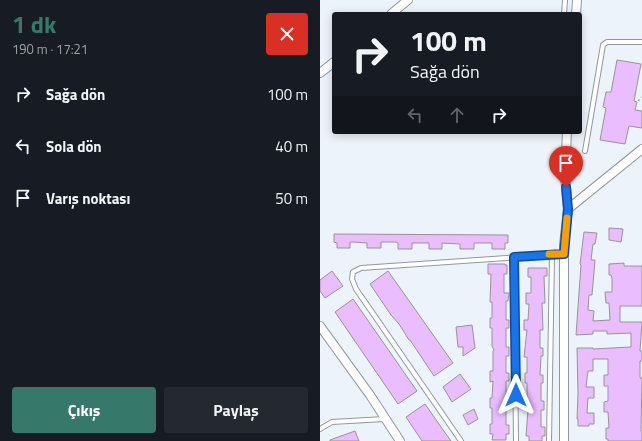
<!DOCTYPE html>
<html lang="tr">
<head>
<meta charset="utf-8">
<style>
  body { margin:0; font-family:"Titillium Web",sans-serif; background:#242831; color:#f1f3f6; height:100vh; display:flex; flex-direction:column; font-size:15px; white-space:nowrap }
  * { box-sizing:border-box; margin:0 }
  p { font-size:13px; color:#9ea1a6 }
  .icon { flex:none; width:22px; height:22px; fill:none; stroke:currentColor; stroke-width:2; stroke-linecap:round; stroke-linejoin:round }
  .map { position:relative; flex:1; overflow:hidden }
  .details { display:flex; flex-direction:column; background:#171b24; width:320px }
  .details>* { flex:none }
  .hud { position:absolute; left:12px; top:12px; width:250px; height:122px; border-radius:4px; box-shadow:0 2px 10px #0003; background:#171b24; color:#f1f3f6; overflow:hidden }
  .pin { position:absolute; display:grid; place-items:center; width:34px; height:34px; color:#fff; margin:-41px -17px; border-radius:50% 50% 50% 0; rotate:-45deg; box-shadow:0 0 4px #0007 }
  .pin .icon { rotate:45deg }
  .me { position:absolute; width:44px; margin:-22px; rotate:0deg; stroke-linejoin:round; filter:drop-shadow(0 0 3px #0008) }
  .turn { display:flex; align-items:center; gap:14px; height:84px; padding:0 12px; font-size:18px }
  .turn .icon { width:52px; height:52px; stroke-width:2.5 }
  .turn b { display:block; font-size:28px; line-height:34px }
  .lanes { display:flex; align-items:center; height:38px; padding:0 12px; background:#0003; justify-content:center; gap:20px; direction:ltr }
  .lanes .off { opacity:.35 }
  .round { display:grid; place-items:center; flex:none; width:42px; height:42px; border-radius:4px; background:#242831 }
  .headline { display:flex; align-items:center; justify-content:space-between; height:68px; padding:0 12px }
  h1 { font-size:24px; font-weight:700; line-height:30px; color:#367869 }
  .button { display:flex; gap:8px; margin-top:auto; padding:8px 12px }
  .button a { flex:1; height:46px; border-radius:4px; background:#367869; color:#fff; font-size:16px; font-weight:700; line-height:46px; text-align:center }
  .button a+a { background:#242831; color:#f1f3f6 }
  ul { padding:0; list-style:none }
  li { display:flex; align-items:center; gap:12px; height:52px; padding:0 12px }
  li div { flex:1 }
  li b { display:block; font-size:15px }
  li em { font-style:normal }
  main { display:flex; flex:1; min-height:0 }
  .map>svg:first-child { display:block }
  .building { fill:#eabdfe; stroke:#98939a }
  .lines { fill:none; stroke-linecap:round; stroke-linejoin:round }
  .lane-casing { stroke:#92989f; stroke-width:6 }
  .street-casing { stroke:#92989f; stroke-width:10 }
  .path { stroke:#989ca2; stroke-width:1.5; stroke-dasharray:2 3; stroke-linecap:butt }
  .lane { stroke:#fff; stroke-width:4 }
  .street { stroke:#fff; stroke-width:8 }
  .route-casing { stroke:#114b97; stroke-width:10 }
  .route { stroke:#1a73e8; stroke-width:7 }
  .slow { stroke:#f59e0b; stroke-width:7 }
</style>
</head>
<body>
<main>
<section class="details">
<div class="headline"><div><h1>1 dk</h1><p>190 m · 17:21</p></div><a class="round" style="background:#d93025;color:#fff"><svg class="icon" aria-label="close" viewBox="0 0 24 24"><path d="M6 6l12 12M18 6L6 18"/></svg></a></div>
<ul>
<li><svg class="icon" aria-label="right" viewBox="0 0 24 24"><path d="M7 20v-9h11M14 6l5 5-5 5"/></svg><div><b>Sağa dön</b></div><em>100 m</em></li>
<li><svg class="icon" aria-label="left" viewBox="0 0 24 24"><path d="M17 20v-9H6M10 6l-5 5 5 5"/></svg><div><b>Sola dön</b></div><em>40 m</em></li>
<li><svg class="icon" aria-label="arrive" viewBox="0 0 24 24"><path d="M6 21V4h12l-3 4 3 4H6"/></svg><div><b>Varış noktası</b></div><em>50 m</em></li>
</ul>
<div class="button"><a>Çıkış</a><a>Paylaş</a></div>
</section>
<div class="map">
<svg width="322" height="441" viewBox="0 0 322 441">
  <rect width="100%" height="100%" fill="#edf3fb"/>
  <path class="building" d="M297,60L321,64L314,101L317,102L315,110L322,111V128L309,126L305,144L280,140L286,108L283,107L286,92H291Z
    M289,228L303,229L301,242L289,240Z
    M264,232L277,233L275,244H273L271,260H275L272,295H269L268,310L274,311L273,321L290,320L289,303H286L285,292H292V278L291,275H289V264L304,263V266H322V306H300V322H322L320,351H322V361H320V378H322L321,431H322V441H288V439H286V428H289L288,412H284V402L288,401V386H284V375H288V359H273V371H268L266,387H274V398H268L267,413H274V424H269V426H258V419H257L258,393L257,348H273V349L311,347V333L287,334V331H273V334L256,335L261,265L260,264Z
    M14,234L188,235V243H185V249H172V243H154V249H140V244L122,243V249H109V243H92V249H78V243L76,242H61V248H47V243L33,242H30V248H17V243L14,242Z
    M168,264H185V265H187V274H184V293H189L188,301H186V320H189V328H186V347H189V356H186V373H189V381H186V399H189V408H186V425H189V434H186V440H172L173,434H170V424H172V408H170V398H172L173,381L170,382V371H173V351L174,350L172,346V328H170V318H172V302H170L171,274H168Z
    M208,268H227V276H224L225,303H222L223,330H220V348H223V356H221L220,375H223V383H221V401H224V410H221V427H225V436H222V441H209V436H206L208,410H205V399H207V383H205V373H207V357H204L207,330H204V320H208L209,304H206V293H211V277H208Z
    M12,271L23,286L5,298L0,291V280Z
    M68,271L133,363L114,376L90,340H89L79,324L71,315L50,284Z
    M33,299L97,391L78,404L15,312Z
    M152,325L155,348L143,356V347H138L136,327Z
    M140,374L151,389L132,402L123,387Z
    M105,404L126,434L131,441H102L86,417Z
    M154,409L158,419L148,425L143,415Z
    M35,431L39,441H10V440Z"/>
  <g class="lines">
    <defs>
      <path id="lane" d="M244,14L245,0
        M265,151L283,45L287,42H322
        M194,257L196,441
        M0,429L12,422L65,419
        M141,441L36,289L32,279L33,272L41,268L244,254
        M229,441L232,254"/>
      <path id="street" d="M71,14L88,0
        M256,14L257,0
        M0,73L14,62
        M247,132L245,176L248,209
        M0,326L50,395L80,441
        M244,441V245L248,209L322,149"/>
    </defs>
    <use href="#lane" class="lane-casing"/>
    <use href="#street" class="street-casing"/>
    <path class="path" d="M318,101L322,97"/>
    <use href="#lane" class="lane"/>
    <use href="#street" class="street"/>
  </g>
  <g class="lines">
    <defs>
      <path id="route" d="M196,395L194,257L244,254L248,209L246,187"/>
    </defs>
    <use href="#route" class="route-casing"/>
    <use href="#route" class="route"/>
    <path class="slow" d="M229,254H244L247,218"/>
  </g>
</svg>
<div class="pin" style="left:246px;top:187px;background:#d93025"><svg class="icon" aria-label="arrive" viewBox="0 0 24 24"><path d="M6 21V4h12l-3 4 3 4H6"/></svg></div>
<svg class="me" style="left:196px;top:395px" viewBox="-20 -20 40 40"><path d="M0-17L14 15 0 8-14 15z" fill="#1a73e8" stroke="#fff" stroke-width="4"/></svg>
<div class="hud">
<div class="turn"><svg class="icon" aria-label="right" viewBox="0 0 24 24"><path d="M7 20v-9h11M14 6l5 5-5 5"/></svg><div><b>100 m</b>Sağa dön</div></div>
<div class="lanes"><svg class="icon off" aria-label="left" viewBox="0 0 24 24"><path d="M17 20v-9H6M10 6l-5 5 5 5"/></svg><svg class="icon off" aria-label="ahead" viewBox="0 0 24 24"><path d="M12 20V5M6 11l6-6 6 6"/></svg><svg class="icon" aria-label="right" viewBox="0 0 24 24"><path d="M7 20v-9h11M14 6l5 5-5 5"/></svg></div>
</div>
</div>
</main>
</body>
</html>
